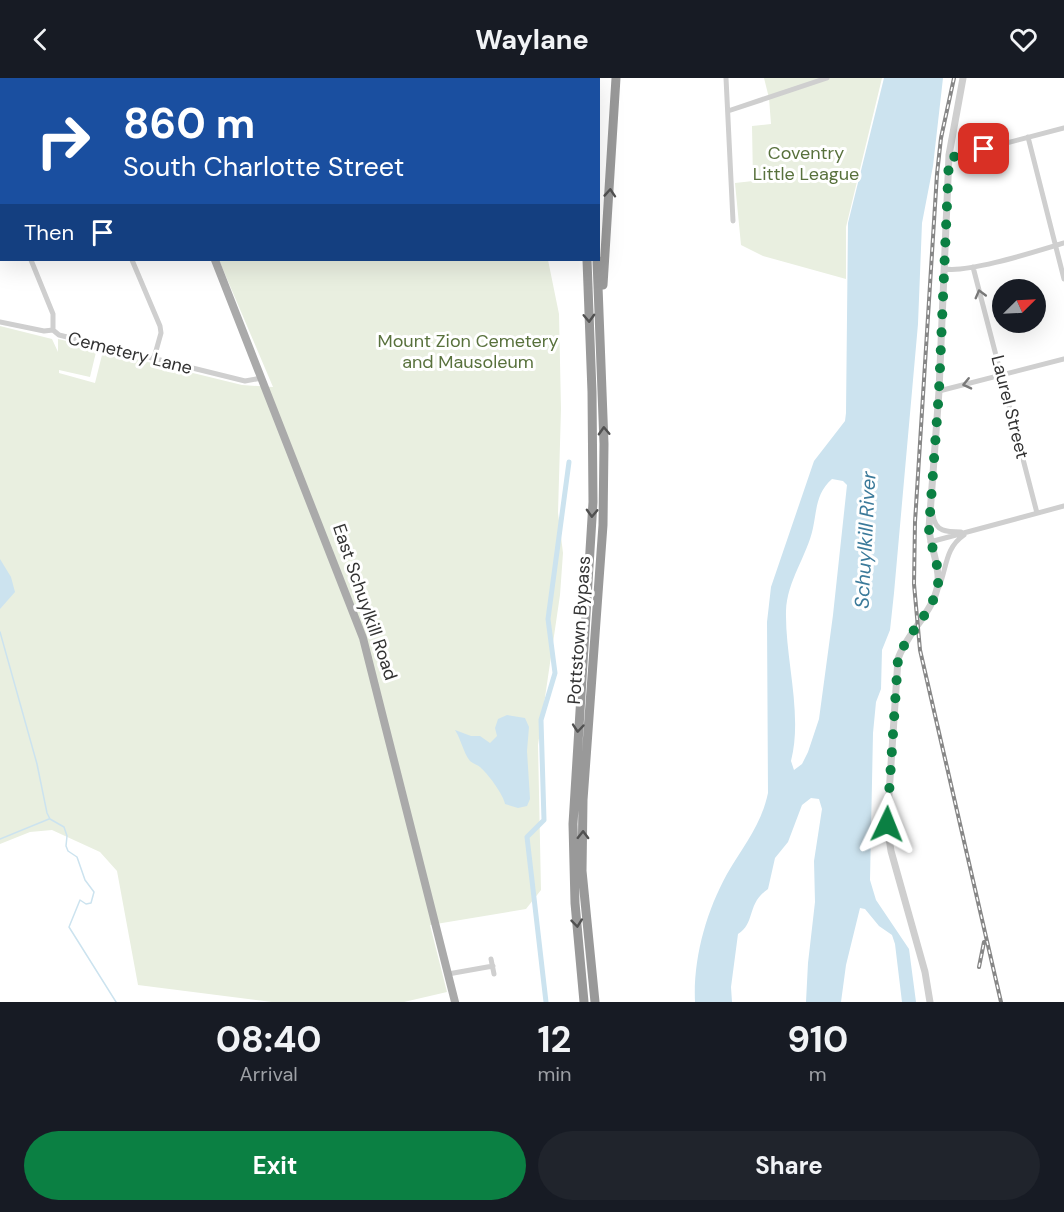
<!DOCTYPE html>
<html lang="en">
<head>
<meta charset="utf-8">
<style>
  body { margin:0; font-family:"DM Sans",sans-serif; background:#20242c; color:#f1f3f6; height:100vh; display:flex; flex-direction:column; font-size:22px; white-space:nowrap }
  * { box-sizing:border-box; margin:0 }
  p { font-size:20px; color:#9ea1a6 }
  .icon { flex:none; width:33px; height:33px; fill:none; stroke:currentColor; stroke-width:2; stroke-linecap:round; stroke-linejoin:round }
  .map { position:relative; height:924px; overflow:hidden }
  .panel { display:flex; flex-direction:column; background:#171b24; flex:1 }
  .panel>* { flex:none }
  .banner { position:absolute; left:0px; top:0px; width:600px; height:183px; box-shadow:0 6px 24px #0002; background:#1a4fa0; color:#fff; overflow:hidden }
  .needle { width:39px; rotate:66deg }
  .buttons { position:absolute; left:992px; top:201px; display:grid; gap:12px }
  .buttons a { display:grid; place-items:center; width:54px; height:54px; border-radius:50%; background:#171b24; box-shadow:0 6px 24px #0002; font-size:30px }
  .pin { position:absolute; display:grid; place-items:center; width:51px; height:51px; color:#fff; margin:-26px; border-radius:12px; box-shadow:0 3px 9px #0006 }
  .me { position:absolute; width:66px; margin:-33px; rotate:2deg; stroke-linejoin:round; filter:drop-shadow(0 0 4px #0008) }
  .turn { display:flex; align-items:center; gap:21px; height:126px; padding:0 24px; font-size:27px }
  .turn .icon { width:78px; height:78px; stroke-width:2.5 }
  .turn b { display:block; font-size:42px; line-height:51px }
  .then { display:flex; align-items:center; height:57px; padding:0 24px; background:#0003; gap:12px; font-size:22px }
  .eta { display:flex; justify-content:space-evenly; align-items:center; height:102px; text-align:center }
  .eta b { font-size:36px; font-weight:700; line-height:42px }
  .button { display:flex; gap:12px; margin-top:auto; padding:12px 24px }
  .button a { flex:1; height:69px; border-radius:36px; background:#0b8043; color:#fff; font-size:24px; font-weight:700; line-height:69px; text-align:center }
  .button a+a { background:#20242c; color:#f1f3f6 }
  header { display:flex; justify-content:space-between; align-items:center; height:78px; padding:0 24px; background:#171b24; font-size:27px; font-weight:700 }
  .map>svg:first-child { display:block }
  .green { fill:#e9efe0 }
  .water { fill:#cce3ef; fill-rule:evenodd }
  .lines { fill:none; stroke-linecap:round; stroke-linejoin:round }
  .stream { stroke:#cce3ef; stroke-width:1.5 }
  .canal { stroke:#cce3ef; stroke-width:5 }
  .minor { stroke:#cfcfcf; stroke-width:5 }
  .tertiary { stroke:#cfcfcf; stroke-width:7 }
  .secondary { stroke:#bcbcbc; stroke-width:8 }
  .primary { stroke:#aaa; stroke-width:8 }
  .motorway { stroke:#999; stroke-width:9 }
  .rail-casing { stroke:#878787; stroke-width:4 }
  .rail { stroke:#fff; stroke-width:1.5; stroke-dasharray:4.5; stroke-linecap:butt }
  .oneway { stroke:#515151 }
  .oneway2 { stroke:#797979 }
  .route { stroke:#0b8043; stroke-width:10; stroke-dasharray:0 18 }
  .labels { text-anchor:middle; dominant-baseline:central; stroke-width:6; stroke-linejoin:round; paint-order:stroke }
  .park-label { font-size:18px; fill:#58713c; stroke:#fff }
  .street-label { font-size:18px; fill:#323232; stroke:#fff }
  .water-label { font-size:20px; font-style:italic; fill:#3b7a9a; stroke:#fff }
</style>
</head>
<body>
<header><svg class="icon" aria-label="back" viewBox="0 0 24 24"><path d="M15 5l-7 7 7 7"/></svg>Waylane<svg class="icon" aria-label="heart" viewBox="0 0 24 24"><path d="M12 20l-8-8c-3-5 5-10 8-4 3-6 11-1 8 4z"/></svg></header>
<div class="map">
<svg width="1064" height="924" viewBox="0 0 1064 924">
  <rect width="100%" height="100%" fill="#fff"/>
  <path class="green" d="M764,0H882L846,149V201L763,178L741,167L735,105L753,103L752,48L771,46L769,20Z
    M219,182H548L559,236L561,331L558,435L563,475L560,517L538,667L541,812L526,831L430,847L447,914L404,924H272L138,907L117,793L100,774L52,752L30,754L0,766V248L52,261L58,274V261L97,270L90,299L59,292V295L95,305L103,273L242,307L273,309Z"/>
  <path class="water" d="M884,0H943L933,88L922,145L918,246L894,515L890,552L882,572L881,611L876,624L873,655L870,802L876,822L909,871L916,924H902L895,866L892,857L879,848L865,831L860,830L846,887L841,924H806L808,885L815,824L814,783L822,731L819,721L811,720L802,727L788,764L775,780L768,811C746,826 756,845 738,856L731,909L732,924H695C693,881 706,834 727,796C743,768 761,748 768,715L767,544L771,509L814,383L845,343L846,335L848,145ZM832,401L843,403L847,407L833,537L819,641L808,674L802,686L794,692L791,683C803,636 785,581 786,533C787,503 807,478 813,450C817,431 816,415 832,401Z
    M0,481L11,499L15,514L0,531Z
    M507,637L525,640L529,649L527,673L530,721L527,728L518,730L505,726C504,718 489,697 482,691C479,687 473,686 470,683C463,674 461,661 455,652L471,658H480L490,665L497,658L495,650L498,641Z"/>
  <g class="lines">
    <path class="stream" d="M0,554L37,686L47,735L50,741L64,749L67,758L66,768L68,773L77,779L85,802L94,814L91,825L86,826L80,822L69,849L116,924
      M0,761L49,741"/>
    <path class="canal" d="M546,924L527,759L544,742L541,642L555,595L548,541L569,384"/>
    <path class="minor" d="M352,0V2
      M726,0L733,143
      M728,33L827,0
      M1028,59L1064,201
      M949,80L1064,50
      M0,101L2,105
      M31,182L53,236V252
      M132,182L160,248L161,255L154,280
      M973,189L1037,435
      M945,191C969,195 1037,173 1064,165
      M0,244L44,253L53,252L59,257L245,303L262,300
      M939,313L1064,281
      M933,437C935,454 947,454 961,454
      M930,464L1064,428
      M939,509C947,489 945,470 964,457
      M491,881L494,896
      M448,896L493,888"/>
    <path class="tertiary" d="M930,924L925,894L891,773L887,746L898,581C907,554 934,534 938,506C940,487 930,469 929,450L939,313L949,77L963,0"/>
    <path class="secondary" d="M548,2L566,0
      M0,59H2"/>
    <path class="primary" d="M142,0L143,2
      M215,182L363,560L455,924"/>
    <path class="motorway" d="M518,0L522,2
      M572,0L573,2
      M584,0V2
      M479,2V0
      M603,207L616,0
      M584,924L575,825L573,746L593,424L592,314L587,182
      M595,924L582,793L583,722L603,447L604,366L597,182"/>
    <defs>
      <path id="rail" d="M954,0L941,60L937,96L915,444L914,506L920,572L1001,924
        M979,889L984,864"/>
    </defs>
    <use href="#rail" class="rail-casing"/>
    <use href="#rail" class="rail"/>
  </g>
  <defs><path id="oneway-chevron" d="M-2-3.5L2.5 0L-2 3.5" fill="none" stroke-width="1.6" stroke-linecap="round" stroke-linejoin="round" transform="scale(1.5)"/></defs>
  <g class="oneway">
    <use href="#oneway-chevron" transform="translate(610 115) rotate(-86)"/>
    <use href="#oneway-chevron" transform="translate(589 240) rotate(88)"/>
    <use href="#oneway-chevron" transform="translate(604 353) rotate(-92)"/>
    <use href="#oneway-chevron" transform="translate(592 435) rotate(92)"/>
    <use href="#oneway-chevron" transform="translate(578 650) rotate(95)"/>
    <use href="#oneway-chevron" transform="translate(583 757) rotate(-89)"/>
    <use href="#oneway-chevron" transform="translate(577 845) rotate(84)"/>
  </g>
  <g class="oneway2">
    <use href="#oneway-chevron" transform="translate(980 216) rotate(-105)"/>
    <use href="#oneway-chevron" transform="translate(967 306) rotate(167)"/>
  </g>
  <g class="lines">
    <path class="route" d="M887,746L898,581C907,554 934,534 938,506C940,486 930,469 929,450L939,313L949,80L984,71"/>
  </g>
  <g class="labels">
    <g class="park-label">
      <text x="806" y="75">Coventry<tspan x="806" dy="21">Little League</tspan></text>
      <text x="468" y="263">Mount Zion Cemetery<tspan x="468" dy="21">and Mausoleum</tspan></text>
    </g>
    <g class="street-label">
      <text transform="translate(130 275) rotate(14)">Cemetery Lane</text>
      <text transform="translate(1010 329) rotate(76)">Laurel Street</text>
      <text transform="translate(365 524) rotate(71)">East Schuylkill Road</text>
      <text transform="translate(579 552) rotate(-86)">Pottstown Bypass</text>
    </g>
    <g class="water-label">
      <text transform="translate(865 462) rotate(-87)">Schuylkill River</text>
    </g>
  </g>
</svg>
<div class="buttons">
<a><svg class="needle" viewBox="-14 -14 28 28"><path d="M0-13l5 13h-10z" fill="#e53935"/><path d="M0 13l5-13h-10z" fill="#9ea1a6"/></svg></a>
</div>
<div class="pin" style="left:984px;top:71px;background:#d93025"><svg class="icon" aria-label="arrive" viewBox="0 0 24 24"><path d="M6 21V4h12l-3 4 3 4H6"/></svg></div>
<svg class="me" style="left:887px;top:746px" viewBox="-20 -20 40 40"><path d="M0-17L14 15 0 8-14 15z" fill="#0b8043" stroke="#fff" stroke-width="4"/></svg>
<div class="banner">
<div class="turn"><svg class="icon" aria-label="right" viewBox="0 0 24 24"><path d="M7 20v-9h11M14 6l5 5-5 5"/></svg><div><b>860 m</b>South Charlotte Street</div></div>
<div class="then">Then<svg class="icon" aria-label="arrive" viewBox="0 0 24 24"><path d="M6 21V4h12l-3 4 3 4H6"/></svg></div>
</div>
</div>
<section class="panel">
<div class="eta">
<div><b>08:40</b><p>Arrival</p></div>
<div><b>12</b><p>min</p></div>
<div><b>910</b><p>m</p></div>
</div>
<div class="button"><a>Exit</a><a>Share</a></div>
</section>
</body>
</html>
